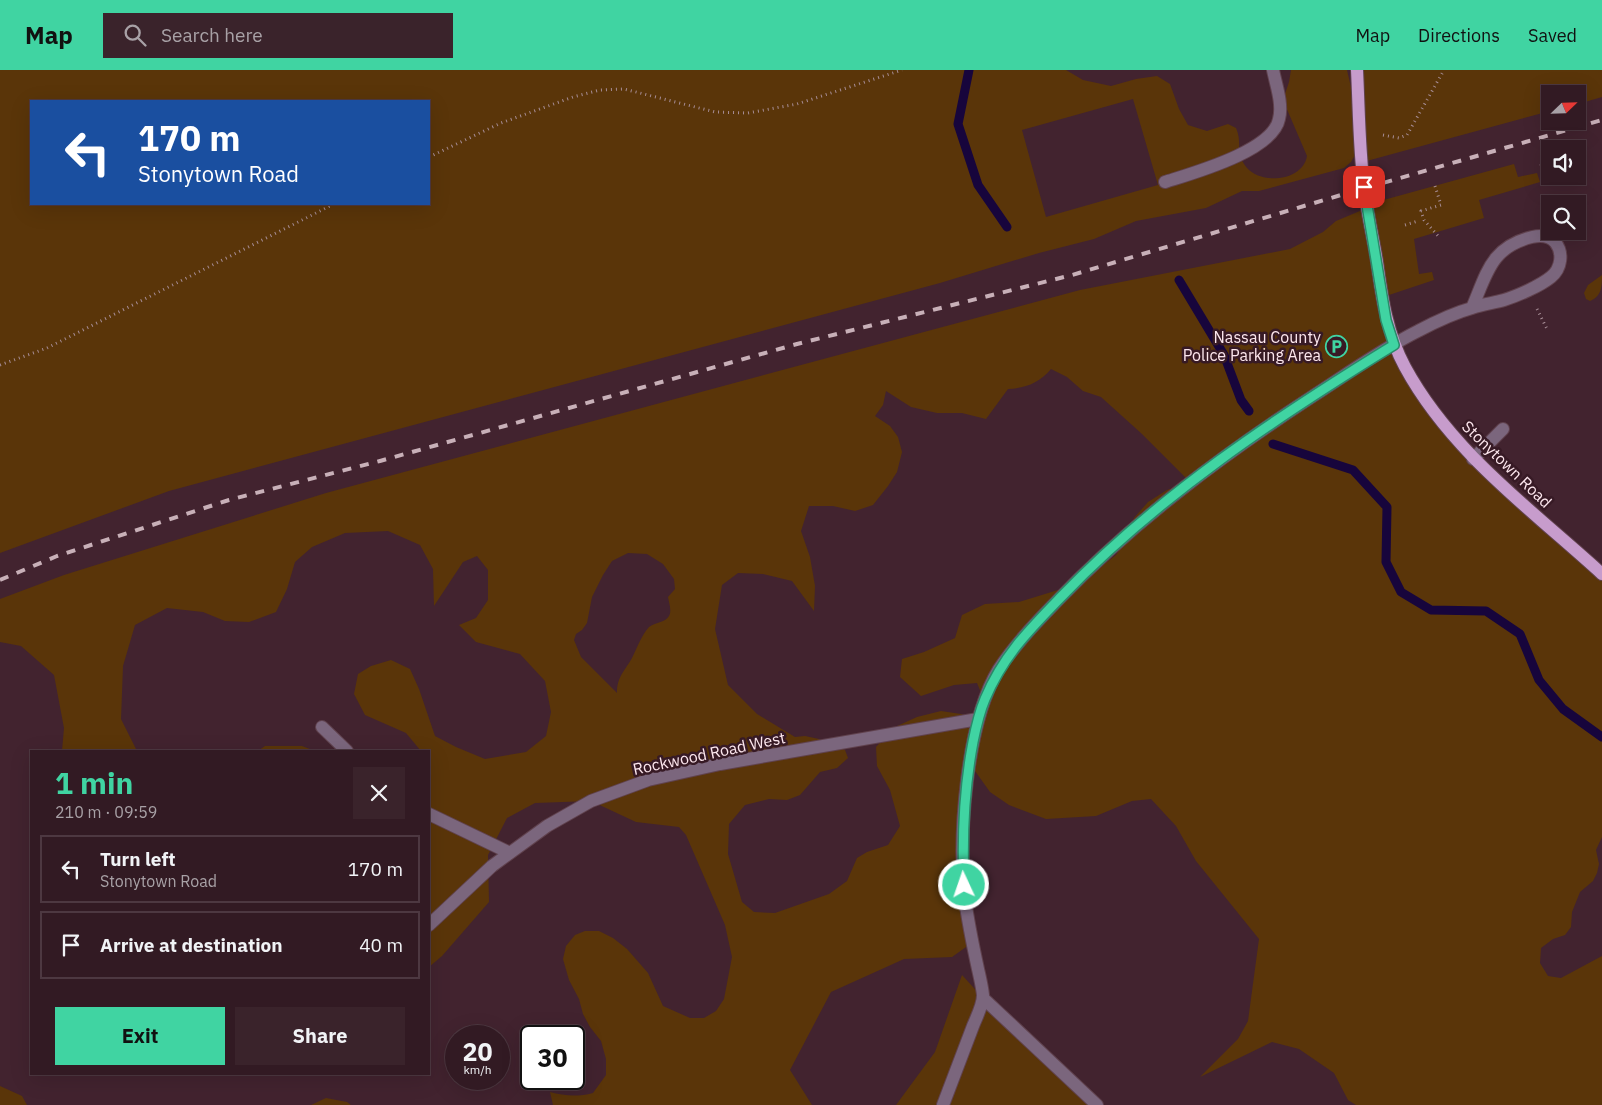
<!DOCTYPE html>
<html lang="en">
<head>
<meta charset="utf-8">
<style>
  body { margin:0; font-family:"IBM Plex Sans",sans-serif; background:#3a232b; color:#f1f3f6; height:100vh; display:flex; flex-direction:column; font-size:19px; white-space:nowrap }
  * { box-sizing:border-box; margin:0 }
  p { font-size:16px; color:#a8a1a6 }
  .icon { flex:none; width:28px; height:28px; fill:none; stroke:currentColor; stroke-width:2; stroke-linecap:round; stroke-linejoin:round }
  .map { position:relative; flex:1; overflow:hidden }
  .drawer { position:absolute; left:30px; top:680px; width:400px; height:325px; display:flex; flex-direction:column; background:#321a23; border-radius:0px; box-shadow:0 5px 20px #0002,0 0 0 1px #4d3841 }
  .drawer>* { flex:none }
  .banner { position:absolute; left:30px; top:30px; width:400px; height:105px; border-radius:0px; box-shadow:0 5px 20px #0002,0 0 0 1px #4d3841; background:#1a4fa0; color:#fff; overflow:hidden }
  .needle { width:32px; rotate:67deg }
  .controls { position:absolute; left:1541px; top:15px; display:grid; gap:10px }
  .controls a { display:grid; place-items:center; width:45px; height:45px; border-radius:0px; background:#321a23; box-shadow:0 5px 20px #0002,0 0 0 1px #4d3841; font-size:25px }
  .speed { position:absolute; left:445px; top:955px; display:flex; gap:10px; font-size:25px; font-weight:700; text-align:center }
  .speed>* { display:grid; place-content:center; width:65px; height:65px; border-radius:50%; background:#321a23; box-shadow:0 5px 20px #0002,0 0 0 1px #4d3841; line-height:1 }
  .speed small { font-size:12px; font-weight:400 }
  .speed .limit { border:2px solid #111; border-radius:8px; background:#fff; color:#111 }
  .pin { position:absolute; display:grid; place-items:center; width:42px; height:42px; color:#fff; margin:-21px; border-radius:10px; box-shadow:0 2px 8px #0006 }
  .me { position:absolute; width:55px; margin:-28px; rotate:357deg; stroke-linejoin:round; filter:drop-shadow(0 0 4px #0008) }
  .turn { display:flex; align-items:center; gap:18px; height:105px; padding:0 25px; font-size:22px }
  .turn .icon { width:65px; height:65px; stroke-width:2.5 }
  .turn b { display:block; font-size:35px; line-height:42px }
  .round { display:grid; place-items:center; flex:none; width:52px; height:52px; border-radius:0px; background:#3a232b }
  .summary { display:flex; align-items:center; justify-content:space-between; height:85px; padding:0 25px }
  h1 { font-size:30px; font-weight:700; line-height:38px; color:#40d4a2 }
  .cta { display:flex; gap:10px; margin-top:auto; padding:10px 25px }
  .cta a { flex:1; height:58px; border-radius:0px; background:#40d4a2; color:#111; font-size:20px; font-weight:700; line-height:58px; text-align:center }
  .cta a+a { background:#3a232b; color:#f1f3f6 }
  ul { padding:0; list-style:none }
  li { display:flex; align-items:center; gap:15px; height:68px; margin:0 10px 8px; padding:0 15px; border:2px solid #4d3841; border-radius:0px }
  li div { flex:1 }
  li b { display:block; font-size:19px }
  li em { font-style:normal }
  header { display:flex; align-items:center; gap:30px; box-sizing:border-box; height:70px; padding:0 25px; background:#40d4a2; color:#111 }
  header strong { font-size:24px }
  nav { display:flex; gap:28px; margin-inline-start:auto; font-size:18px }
  .search { width:350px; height:45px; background:#3a232b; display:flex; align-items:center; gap:12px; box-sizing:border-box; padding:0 18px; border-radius:0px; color:#a8a1a6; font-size:19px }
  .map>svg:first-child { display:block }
  .green { fill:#5a3509; fill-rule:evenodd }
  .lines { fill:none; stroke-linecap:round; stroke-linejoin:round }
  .stream { stroke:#17053c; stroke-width:9 }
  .minor-casing { stroke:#60424e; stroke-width:14 }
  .major-casing { stroke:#60424e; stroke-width:14 }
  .path { stroke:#a78d96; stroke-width:3; stroke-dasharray:1 4; stroke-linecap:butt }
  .minor { stroke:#7b667d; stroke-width:12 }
  .major { stroke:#c79ccc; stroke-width:12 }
  .rail { stroke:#c8b0b8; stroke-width:4; stroke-dasharray:9 9; stroke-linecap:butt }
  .route-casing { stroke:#2a8a69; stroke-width:12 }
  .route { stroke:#40d4a2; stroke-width:9 }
  .labels { text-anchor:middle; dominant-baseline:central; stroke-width:5; stroke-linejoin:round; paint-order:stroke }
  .poi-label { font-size:16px; fill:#fde7ee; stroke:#371a25; text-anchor:end }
  .street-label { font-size:16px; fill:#fde7ee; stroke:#371a25 }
</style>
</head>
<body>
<header>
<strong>Map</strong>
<div class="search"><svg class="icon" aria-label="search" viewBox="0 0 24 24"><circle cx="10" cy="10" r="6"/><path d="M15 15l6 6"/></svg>Search here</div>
<nav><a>Map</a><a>Directions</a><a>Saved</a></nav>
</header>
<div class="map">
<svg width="1602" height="1035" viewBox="0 0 1602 1035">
  <rect width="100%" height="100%" fill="#42232f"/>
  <path class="green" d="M0,0H1066L1083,10L1111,16L1136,9L1157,6L1170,14L1179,39L1188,55L1207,61L1228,54L1236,58C1243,74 1234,82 1247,98C1262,115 1303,111 1307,86L1283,30L1289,12L1291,0H1347L1356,39L1357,81L1351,92L1344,98L1259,121H1242L1206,138L1136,151L1094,169L1039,183L940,213L169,421L0,483ZM1133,29L1158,115L1046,147L1022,60ZM31,31H429V134H31Z
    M1357,0H1602V27L1578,34V24H1550V41L1363,92Z
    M1514,94L1518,107L1537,103L1540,112L1479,130L1484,148L1414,169L1419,204L1432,202L1434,210L1383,227L1395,275L1452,365L1602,504V767L1596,780L1599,794L1597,803L1593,811L1580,822L1572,842L1571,857L1565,865L1553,869L1541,878L1540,893L1548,906L1561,908L1602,886V1035H1356L1348,1030L1334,1003L1299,979L1272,972L1200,1007L1238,969L1248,951L1259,869L1196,791L1176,756L1151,729L1132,731L1096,746L1046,749L1009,735L990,722L970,694L964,745L973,872L952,887L904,889L831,922L790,1000L812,1035H553L550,1022C564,1026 578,1027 593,1023L606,1005V989L601,971L590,957L583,944L579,929L569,910L563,889L566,876L575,865L585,861H599L613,868L627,879L648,903L663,936L690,948H704L716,941L724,929L732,887L725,855L686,765L679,757L636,752L591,731L535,733L507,748L488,785L489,832L442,886L429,897V681H421L406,663L365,645L354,624L358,604L371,596L391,590L410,599L419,619L435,666L456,677L485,689L526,682L546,666L551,642L545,611L520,584L476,572L459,555L476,548L488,530V500L477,486L463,492L434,536L433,499L420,475L388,461L345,463L312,477L295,492L287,519L276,542L249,552L225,551L203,542L167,538L135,555L123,596L121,649L137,681H62L64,658L54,605L21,576L0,572V529L64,505L326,423L1080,220L1290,179L1323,162L1336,151L1367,138L1369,134ZM1051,299L1067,307L1083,321L1101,327L1142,364L1190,412L1167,420L1148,432L1134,448L1126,470L1116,485L1094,502L1071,516L1019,532L985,534L962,545L955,568L924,582L902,589L900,607L921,626L954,615L977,613L984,630L978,649L961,644L941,641L917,647L895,657L876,677L877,696L890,720L900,756L888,775L867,782L857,788L847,811L829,824L775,843L754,842L742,832L728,784L729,754L745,735L769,729L787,730L800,725L820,702L837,698L848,688L845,680L830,675L819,669L805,666L795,667L757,644L728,615L715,559L722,515L738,503L763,504L792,511L814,541L815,516L810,487L801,461L809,436H833L855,441L873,435L888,416L897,402L902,382L898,367L890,356L875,346L883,335L886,321L911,337L937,343H962L986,349L1008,319C1026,318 1039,313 1051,299ZM628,483L647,484L663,494L674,509L675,519L668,527C669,533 672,541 669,546C665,553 655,552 649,557C641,566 637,578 632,588C625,601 617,606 617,623L581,587L574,570L576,564L582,560L587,553L592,527L603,505L612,491Z
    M1602,205C1602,216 1602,226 1590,231L1586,229L1584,223L1588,215Z
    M265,676H302L315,681H258Z
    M962,905L983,928L1094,1035H896L935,982Z
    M0,1016L22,1026L27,1035H0Z
    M326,1028L347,1032L351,1035H311Z"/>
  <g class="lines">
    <path class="stream" d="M969,0L958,54L978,115L1007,157
      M1179,210L1224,285L1241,330L1249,341
      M1273,374L1353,400L1387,437L1386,492L1401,522L1431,540L1486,541L1520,564L1539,610L1563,639L1602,667"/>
    <defs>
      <path id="minor" d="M1165,112C1193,103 1273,81 1279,49C1283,34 1276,15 1273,0
        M1473,389L1503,359
        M322,657L347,681
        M429,744L510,783
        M429,855L492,796L547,756L591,731L648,710L720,694L978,649
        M983,928L1097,1035
        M943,1035C953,1009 963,982 973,956C977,946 983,935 983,925C982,916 980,908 978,899C973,876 968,852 965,829C958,767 966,652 999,599C1016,573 1037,552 1058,530C1134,451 1221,386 1313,326C1347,304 1382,279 1418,261C1435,252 1454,243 1472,238C1482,234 1494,233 1504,230C1517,226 1540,216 1551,207C1561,199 1564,183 1555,172C1549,165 1541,165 1532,167C1491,177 1487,203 1472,238"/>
      <path id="major" d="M1357,0C1359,39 1359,78 1364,117C1367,142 1373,167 1377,192C1382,228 1387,264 1405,297C1451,382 1532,440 1602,504"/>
    </defs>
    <use href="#minor" class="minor-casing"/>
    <use href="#major" class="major-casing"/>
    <path class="path" d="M1383,65L1399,68L1407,65L1444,0
      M429,87L501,53L573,27L600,20L624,19L715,42L748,43L797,34L902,0
      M1540,96L1550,93
      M1555,106V108
      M1435,116L1441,135L1421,141L1424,150L1439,167
      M1405,155L1418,151
      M1537,239L1548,261
      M0,295L47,278L334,134"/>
    <use href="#minor" class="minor"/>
    <use href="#major" class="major"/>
    <path class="rail" d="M0,510L57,486L229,430L380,391L797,274L1072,205L1341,125L1602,50"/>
  </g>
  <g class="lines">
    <defs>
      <path id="route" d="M964,815C962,767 964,719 973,672C976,657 979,643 985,629C1003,586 1029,560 1061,527C1158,426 1275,348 1394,275L1386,250L1364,117"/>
    </defs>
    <use href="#route" class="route-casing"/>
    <use href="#route" class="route"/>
  </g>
  <defs>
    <symbol id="parking-ring" viewBox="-11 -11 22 22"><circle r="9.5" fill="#371a25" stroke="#40d4a2" stroke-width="1.5"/><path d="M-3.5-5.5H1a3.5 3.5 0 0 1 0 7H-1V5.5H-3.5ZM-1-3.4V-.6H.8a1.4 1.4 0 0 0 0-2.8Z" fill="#40d4a2"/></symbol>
  </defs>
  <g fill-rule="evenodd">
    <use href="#parking-ring" x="1324" y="264" width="25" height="25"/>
  </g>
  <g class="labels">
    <g class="poi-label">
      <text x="1321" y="267">Nassau County<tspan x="1321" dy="18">Police Parking Area</tspan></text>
    </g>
    <g class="street-label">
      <text transform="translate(1507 394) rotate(44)">Stonytown Road</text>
      <text transform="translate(709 683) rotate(-12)">Rockwood Road West</text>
    </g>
  </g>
</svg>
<div class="controls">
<a><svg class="needle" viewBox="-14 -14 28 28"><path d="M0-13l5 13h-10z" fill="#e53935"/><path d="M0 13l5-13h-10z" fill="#a8a1a6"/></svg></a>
<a><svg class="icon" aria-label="sound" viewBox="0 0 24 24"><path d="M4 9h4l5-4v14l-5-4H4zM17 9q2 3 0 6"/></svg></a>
<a><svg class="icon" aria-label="search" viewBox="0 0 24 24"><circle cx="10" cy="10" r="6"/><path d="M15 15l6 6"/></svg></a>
</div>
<div class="speed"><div>20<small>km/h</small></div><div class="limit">30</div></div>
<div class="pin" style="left:1364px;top:117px;background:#d93025"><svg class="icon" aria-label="arrive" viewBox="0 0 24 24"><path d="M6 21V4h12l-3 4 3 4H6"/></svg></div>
<svg class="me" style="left:964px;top:815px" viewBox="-20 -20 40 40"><circle r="17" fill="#40d4a2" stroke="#fff" stroke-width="3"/><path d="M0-11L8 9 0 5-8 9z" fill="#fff"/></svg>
<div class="banner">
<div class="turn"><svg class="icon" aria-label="left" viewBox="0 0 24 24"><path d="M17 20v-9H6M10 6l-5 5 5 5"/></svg><div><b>170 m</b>Stonytown Road</div></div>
</div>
<section class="drawer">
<div class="summary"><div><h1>1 min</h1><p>210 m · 09:59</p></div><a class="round"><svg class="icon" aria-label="close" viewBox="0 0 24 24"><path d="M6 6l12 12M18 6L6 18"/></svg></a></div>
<ul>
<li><svg class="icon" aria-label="left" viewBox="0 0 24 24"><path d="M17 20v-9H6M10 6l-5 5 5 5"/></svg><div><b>Turn left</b><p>Stonytown Road</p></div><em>170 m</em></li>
<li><svg class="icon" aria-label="arrive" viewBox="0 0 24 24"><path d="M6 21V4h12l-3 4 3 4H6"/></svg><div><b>Arrive at destination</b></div><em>40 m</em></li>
</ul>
<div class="cta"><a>Exit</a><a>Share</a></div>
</section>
</div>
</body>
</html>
